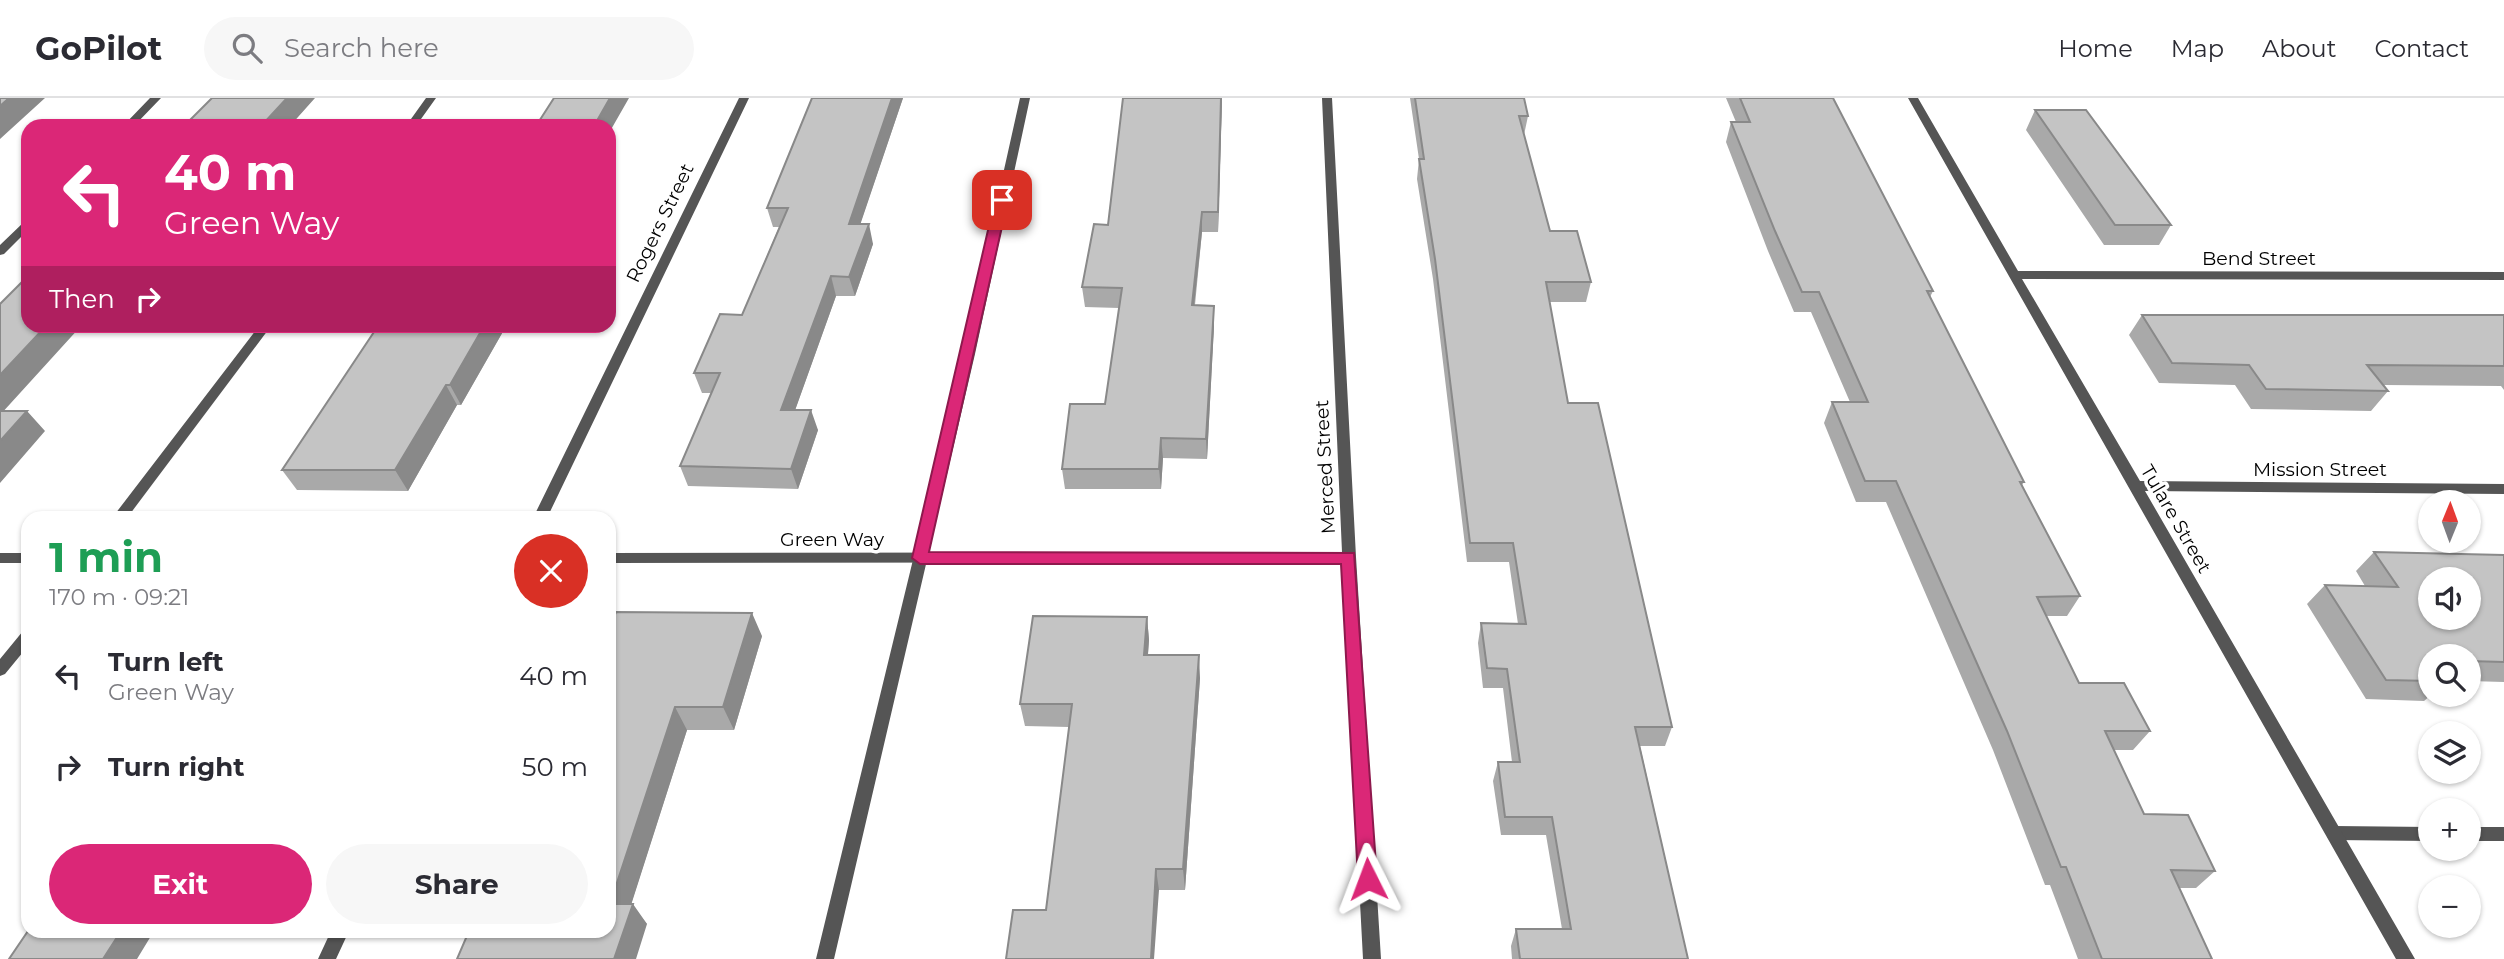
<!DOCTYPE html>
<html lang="en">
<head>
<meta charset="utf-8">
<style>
  body { margin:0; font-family:Montserrat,sans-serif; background:#f7f7f7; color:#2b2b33; height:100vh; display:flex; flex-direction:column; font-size:26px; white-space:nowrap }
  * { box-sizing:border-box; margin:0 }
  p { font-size:23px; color:#7c7c81 }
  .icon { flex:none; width:38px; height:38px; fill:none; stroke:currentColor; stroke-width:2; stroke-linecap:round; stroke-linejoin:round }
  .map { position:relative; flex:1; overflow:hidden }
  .drawer { position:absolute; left:21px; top:413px; width:595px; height:427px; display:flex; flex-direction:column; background:#fff; border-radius:21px; box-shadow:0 2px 5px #0004 }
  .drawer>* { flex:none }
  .guide { position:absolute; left:21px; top:21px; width:595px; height:214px; border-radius:21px; box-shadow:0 2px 5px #0004; background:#db2777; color:#fff; overflow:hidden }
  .needle { width:46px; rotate:1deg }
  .tools { position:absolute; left:2418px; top:392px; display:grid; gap:14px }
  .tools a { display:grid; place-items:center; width:63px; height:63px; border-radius:50%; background:#fff; box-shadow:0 2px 5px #0004; font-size:35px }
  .pin { position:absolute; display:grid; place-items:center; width:60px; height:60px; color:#fff; margin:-30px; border-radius:14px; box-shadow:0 4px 10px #0006 }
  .me { position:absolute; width:77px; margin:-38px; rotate:357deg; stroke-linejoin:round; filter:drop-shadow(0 0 5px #0008) }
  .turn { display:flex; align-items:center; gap:24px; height:147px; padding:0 28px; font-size:32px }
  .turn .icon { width:91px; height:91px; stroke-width:2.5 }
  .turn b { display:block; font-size:49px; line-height:60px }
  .then { display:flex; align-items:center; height:66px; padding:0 28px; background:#0003; gap:14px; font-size:26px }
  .round { display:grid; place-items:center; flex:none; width:74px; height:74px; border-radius:37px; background:#f7f7f7 }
  .overview { display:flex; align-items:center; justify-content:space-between; height:119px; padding:0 28px }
  h1 { font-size:42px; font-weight:700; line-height:52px; color:#1e9e55 }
  .primary-button { display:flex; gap:14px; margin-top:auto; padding:14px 28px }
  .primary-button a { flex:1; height:80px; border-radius:42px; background:#db2777; color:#fff; font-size:28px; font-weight:700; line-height:80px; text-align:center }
  .primary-button a+a { background:#f7f7f7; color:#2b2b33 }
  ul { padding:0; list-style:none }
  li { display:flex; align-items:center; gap:21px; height:91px; padding:0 28px }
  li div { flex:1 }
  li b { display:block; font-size:26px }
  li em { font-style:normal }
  header { display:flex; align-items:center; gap:42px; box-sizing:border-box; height:98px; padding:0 35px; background:#fff; border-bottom:2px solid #e1e1e2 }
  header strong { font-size:33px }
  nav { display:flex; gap:38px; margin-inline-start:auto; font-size:24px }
  .search { width:490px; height:63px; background:#f7f7f7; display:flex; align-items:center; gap:18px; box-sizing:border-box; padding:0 24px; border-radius:38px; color:#7c7c81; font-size:26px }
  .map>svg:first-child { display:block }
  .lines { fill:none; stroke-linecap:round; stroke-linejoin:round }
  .lane { fill:#555; fill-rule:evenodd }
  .street { fill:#555; fill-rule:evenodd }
  .wall { fill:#a9a9a9 }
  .shaded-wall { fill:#898989 }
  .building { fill:#c4c4c4; stroke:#898989; stroke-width:2; fill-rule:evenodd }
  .route { fill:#db2777; stroke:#8e194d; stroke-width:2 }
  .labels { text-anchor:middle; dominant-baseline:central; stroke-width:7; stroke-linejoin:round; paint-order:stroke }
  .street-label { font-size:19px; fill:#000; stroke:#fff }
</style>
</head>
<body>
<header>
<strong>GoPilot</strong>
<div class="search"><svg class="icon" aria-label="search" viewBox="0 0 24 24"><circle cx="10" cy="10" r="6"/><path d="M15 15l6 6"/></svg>Search here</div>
<nav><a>Home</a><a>Map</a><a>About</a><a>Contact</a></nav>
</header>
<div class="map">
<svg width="2504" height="861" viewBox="0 0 2504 861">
  <rect width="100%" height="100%" fill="#fff"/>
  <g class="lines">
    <path class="lane" d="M426,0H436L416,28H406Z
      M1020,0H1030L975,256L834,861H816L963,256Z
      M259,228H271L127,420H112Z
      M28,531V548L5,576L0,578V561L23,533Z
      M2334,728L2431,729V743L2334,742L2328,740L2326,735L2328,730Z
      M2469,729H2504V743H2469Z"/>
    <path class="street" d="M150,0H161L134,28H123Z
      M739,0H749L547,420H533Z
      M1322,0H1332L1356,459L1381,861H1363L1342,464L609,465V455L1342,454Z
      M1908,0H1918L2018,173L2504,174V182L2022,181L2140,383L2504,386V396L2145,393L2415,861H2396Z
      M28,123V132L4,156L0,157V147L24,124Z
      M0,455H28V465H0Z
      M331,833H349L336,861H318Z"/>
  </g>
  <path class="wall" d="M812,0H903L860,126L873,146L855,198H836L795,312L818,332L798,391L688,388L680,368L711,295H702L694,275L742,217L779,129H773L767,110Z
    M1123,0H1222L1218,134H1202L1195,207L1214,208V228L1207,361L1163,360L1161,391H1065L1062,371L1105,306L1119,210L1085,209L1082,189L1108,127Z
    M1410,0H1524L1528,18L1524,37L1550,133L1591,184L1586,204H1549L1568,305L1672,629L1665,648H1640L1688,861H1512L1511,848L1516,831H1562L1546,737H1501L1493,683L1498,664H1512L1503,590H1483L1478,545L1481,525L1518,526L1509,464H1467L1433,181L1417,81L1419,61Z
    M1726,0H1833L1933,193L1930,199L2024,384L2022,387L2080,498L2067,518H2046L2079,585L2150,633L2133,652H2114L2144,716L2215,773L2196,790H2179L2212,861H2078L2050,787H2045L1993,652L1886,404H1856L1824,325L1832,304H1850L1811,214H1794L1768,153L1726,44L1731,24H1736Z
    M2035,12L2171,127L2159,147H2104L2026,32Z
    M2142,217H2504V292L2501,288L2384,287L2388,293L2371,313L2251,311L2235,287L2159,285L2129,237Z
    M505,230L461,307H457L408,393L297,392L282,372Z
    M2374,454L2504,457V584L2469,583V558H2431V597L2424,603L2366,601L2307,506L2325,487L2365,488L2356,473Z
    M1147,519L1149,542L1148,557L1200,580L1185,792H1159L1046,812L1069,629L1025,628L1020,606Z
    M609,531L762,538L734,632H687L631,806L647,826L609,833Z"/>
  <path class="shaded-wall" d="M9,0H45L0,41V8Z
    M287,0H315L290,28H263L262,27Z
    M610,0H629L609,35V28H594Z
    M892,0H903L854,145L849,126Z
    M1221,0H1222L1218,134V114Z
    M1202,114V134L1192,227V207Z
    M869,126L873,146L855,198L849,179Z
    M831,178L836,198L788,332L781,312Z
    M1214,208V228L1207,361L1206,341Z
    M46,228H81L0,317V277Z
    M484,228H504L505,230L461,307L450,287Z
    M446,287L457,307L408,393L395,372Z
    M811,312L818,332L798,391L791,371Z
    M27,313L45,333L0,385V343Z
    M1161,340L1163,360L1161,391L1159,371Z
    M752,515L762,538L734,632L723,609Z
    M1147,519L1149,542L1146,580L1144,557Z
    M1199,557L1200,580L1185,792L1183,771Z
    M675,609L687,632L625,826L610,806Z
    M1156,771L1159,792L1154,861H1151Z
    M633,806L647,826L636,861H614Z
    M121,833H154L137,861H103Z"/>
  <path class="building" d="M0,0H9L0,8Z
    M212,0H287L262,27H275L274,28H184Z
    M554,0H610L594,28H536Z
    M812,0H892L849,126H869L849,179L831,178L781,312H811L791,371L680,368L720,275H694L720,216L742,217L788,110H767Z
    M1123,0H1221L1218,114H1202L1192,207L1214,208L1206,341L1161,340L1159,371H1062L1070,306H1105L1122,190L1082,189L1094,126L1108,127Z
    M1415,0H1524L1528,18H1519L1550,133H1577L1591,184H1546L1568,305H1598L1672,629H1635L1688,861H1520L1516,831H1571L1552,719H1505L1498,664H1520L1507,571L1487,570L1481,525L1526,526L1513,445H1470L1435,161L1419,61H1424Z
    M1740,0H1833L1933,193H1927L2024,384H2020L2080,498L2037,499L2079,585H2124L2150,633H2105L2144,716L2188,717L2215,773L2171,772L2212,861H2102L2066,769H2061L2007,633L1896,383H1865L1832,304H1868L1819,194H1802L1775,133L1731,24H1750Z
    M2035,12H2086L2171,127H2115Z
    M28,178V228H46L0,277V206Z
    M2142,217H2504V268L2367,267L2388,293L2266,291L2249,267L2172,265Z
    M378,228H484L450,287H446L395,372H282Z
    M0,313H27L0,343Z
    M2374,454L2504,457V564L2469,563V558H2431V583L2386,582L2325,487L2398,489ZM2431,481H2469V520H2431Z
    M616,514L752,515L723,609H675L610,806H633L614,861H457L469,833H609V531Z
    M1033,518L1147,519L1144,557H1199L1183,771H1156L1151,861H1006L1013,812H1046L1072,606H1020Z
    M28,833H121L103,861H9Z"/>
  <path class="route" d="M1002,98L1008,102L929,454L1354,455L1377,781L1375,787L1368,790L1361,787L1358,781L1341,466H920L912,460L995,102Z"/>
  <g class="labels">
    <g class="street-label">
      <text transform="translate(660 125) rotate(-64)">Rogers Street</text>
      <text x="2259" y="160">Bend Street</text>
      <text transform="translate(1325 369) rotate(-93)">Merced Street</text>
      <text x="2320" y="371">Mission Street</text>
      <text transform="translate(2176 421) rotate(60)">Tulare Street</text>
      <text x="832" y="441">Green Way</text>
    </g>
  </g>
</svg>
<div class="tools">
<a><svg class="needle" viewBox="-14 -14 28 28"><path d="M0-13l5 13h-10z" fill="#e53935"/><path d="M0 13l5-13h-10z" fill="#7c7c81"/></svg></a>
<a><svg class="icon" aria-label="sound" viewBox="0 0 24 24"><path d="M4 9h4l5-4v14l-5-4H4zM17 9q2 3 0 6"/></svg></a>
<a><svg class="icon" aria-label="search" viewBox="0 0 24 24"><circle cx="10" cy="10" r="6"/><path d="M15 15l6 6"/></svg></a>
<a><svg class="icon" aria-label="layers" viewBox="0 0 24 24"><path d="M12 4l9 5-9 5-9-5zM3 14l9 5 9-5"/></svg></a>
<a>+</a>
<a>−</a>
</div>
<div class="pin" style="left:1002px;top:102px;background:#d93025"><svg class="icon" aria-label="arrive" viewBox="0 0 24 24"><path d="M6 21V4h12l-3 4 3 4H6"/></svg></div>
<svg class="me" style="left:1368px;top:781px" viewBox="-20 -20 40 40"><path d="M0-17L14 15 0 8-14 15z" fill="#db2777" stroke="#fff" stroke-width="4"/></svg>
<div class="guide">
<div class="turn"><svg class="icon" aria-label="left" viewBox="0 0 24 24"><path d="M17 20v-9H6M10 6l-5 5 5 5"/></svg><div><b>40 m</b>Green Way</div></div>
<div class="then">Then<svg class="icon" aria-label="right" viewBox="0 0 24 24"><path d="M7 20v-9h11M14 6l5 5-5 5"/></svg></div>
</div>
<section class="drawer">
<div class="overview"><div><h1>1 min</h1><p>170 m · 09:21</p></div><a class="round" style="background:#d93025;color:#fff"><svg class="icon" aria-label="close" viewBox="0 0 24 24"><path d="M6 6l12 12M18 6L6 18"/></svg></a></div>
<ul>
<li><svg class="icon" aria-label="left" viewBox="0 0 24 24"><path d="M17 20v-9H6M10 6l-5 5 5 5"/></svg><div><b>Turn left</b><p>Green Way</p></div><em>40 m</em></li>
<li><svg class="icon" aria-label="right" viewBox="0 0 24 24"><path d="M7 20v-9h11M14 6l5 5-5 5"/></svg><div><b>Turn right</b></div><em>50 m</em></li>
</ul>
<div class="primary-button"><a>Exit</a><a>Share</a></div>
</section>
</div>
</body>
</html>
